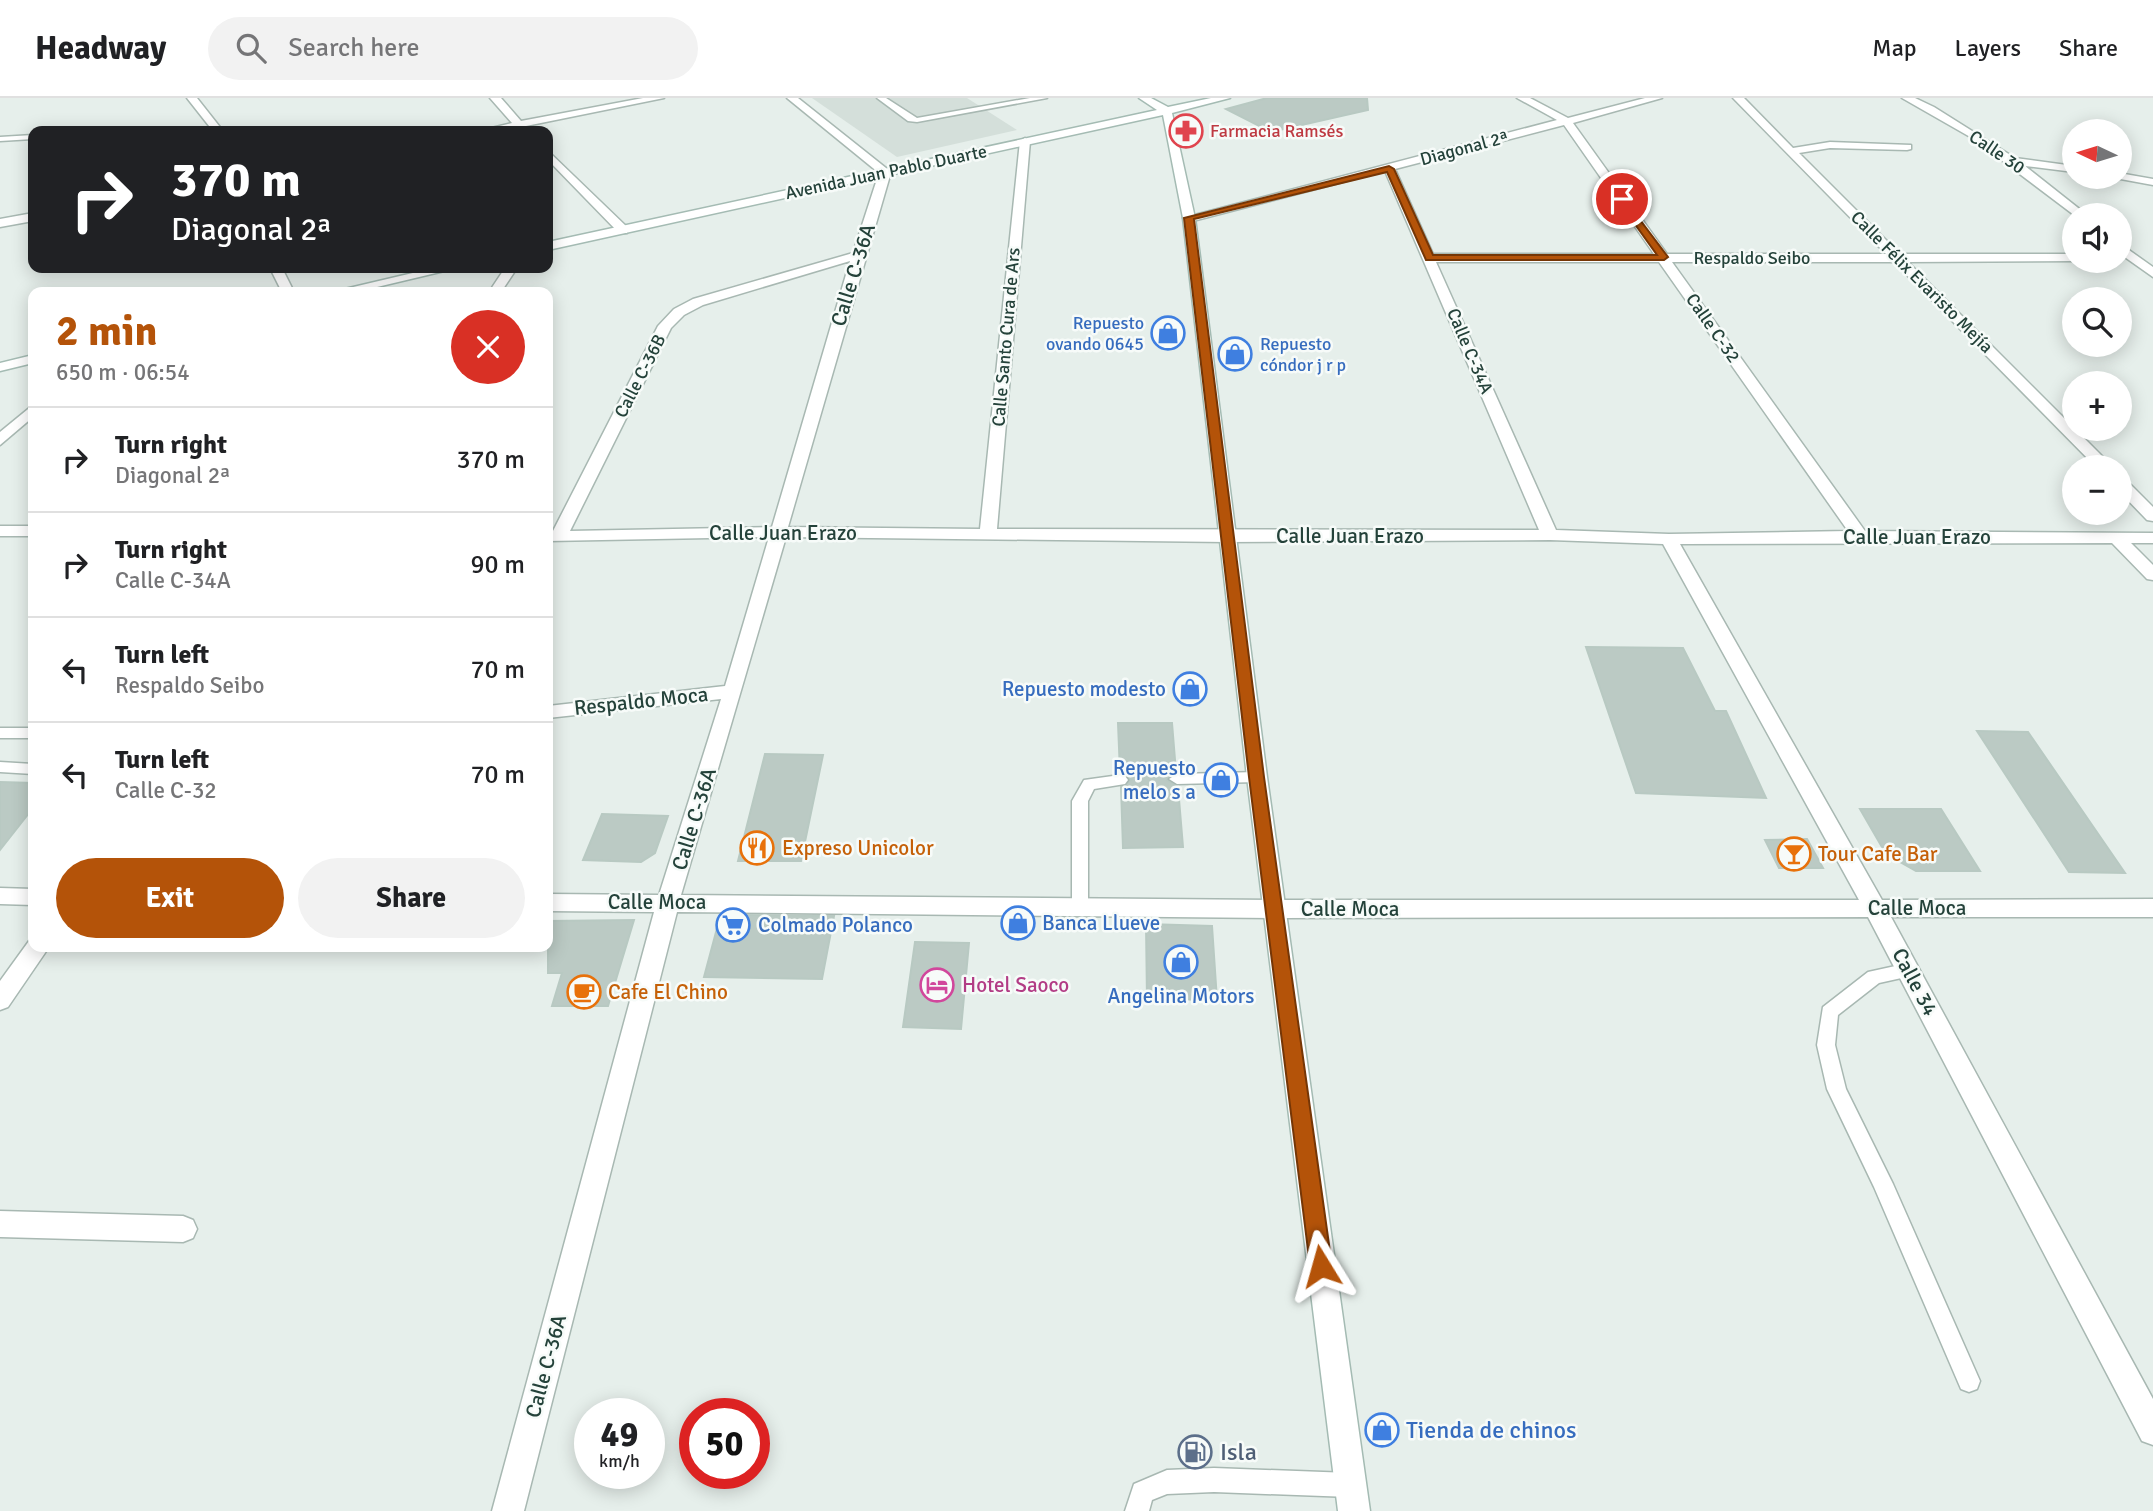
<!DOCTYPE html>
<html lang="en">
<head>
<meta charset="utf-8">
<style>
  body { margin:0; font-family:Signika,sans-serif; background:#f2f2f2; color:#202124; height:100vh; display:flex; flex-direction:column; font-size:26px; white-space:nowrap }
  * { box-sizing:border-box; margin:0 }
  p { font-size:23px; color:#757577 }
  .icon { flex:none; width:38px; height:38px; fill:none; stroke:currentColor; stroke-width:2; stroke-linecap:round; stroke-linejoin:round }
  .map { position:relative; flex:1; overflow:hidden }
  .side { position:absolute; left:28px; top:189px; width:525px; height:665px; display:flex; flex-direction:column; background:#fff; border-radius:14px; box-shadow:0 4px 18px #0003 }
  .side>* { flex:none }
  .top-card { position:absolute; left:28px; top:28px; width:525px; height:147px; border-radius:14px; box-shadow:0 4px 18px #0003; background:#202124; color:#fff; overflow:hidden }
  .needle { width:46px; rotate:274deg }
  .buttons { position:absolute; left:2062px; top:21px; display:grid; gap:14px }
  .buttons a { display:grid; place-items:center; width:70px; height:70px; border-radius:50%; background:#fff; box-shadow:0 4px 18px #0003; font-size:35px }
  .speed { position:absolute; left:574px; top:1300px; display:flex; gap:14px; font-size:35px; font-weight:700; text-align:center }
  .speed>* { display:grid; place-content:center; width:91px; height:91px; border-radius:50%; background:#fff; box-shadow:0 4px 18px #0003; line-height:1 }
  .speed small { font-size:18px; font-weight:400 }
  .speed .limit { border:10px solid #d22; background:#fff; color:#111 }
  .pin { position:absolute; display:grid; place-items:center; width:60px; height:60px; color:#fff; margin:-30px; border:4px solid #fff; border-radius:50%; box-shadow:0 2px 7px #0007 }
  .me { position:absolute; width:77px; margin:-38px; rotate:352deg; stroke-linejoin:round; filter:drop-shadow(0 0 5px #0008) }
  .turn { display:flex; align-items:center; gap:24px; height:147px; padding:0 28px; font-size:32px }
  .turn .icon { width:91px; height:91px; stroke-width:2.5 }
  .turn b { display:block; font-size:49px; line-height:60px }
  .round { display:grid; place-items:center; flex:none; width:74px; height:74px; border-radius:37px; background:#f2f2f2 }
  .overview { display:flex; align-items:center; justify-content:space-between; height:119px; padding:0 28px }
  h1 { font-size:42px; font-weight:800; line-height:52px; color:#b45309 }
  .button { display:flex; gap:14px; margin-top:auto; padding:14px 28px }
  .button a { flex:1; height:80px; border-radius:42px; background:#b45309; color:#fff; font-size:28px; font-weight:800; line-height:80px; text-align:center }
  .button a+a { background:#f2f2f2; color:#202124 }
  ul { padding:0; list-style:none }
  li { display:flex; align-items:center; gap:21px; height:105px; padding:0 28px; border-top:2px solid #e0e0e0 }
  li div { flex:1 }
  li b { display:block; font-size:26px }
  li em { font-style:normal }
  header { display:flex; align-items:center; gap:42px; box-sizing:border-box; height:98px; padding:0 35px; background:#fff; border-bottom:2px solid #e0e0e0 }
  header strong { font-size:33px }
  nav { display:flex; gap:38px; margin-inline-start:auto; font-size:24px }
  .search { width:490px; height:63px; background:#f2f2f2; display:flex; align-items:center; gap:18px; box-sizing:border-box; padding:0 24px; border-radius:38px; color:#757577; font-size:26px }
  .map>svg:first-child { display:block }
  .built { fill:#d4dfda }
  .building { fill:#bbcac4; stroke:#b8c9c2; stroke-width:2 }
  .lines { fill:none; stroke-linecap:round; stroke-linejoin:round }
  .lane-casing { stroke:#a8b8b2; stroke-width:3 }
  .street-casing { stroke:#a8b8b2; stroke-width:3 }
  .secondary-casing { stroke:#a4bbb3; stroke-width:3 }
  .lane { fill:#fff; fill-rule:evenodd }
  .street { fill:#fff; fill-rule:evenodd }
  .secondary { fill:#fff; fill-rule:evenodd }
  .route { fill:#b45309; stroke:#753606; stroke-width:2 }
  .labels { text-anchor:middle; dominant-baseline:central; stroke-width:5; stroke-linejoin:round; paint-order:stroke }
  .far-health-label { font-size:18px; fill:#be3a42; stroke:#f7fbf9; text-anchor:start }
  .far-street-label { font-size:18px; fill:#24423a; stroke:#f7fbf9 }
  .far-shop-label { font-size:18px; fill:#366cbe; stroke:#f7fbf9; text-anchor:end }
  .street-label { font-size:21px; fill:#24423a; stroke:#f7fbf9 }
  .shop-label { font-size:21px; fill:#366cbe; stroke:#f7fbf9; text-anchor:end }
  .food-label { font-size:21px; fill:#c56008; stroke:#f7fbf9; text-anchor:start }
  .hotel-label { font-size:21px; fill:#b23c85; stroke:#f7fbf9; text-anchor:start }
  .near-shop-label { font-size:24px; fill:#366cbe; stroke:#f7fbf9; text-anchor:start }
  .near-service-label { font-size:24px; fill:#4e5e75; stroke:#f7fbf9; text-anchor:start }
</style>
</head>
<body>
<header>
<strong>Headway</strong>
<div class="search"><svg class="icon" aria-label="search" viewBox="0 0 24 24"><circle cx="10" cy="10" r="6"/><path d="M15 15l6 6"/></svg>Search here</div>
<nav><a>Map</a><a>Layers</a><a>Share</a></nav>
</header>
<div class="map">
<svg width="2153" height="1413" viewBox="0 0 2153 1413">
  <rect width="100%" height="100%" fill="#e6efeb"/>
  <path class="built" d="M812,0H967L1017,32L897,59Z"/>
  <path class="building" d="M1267,0H1367L1368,12L1271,34L1226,11Z
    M1586,549L1683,550L1715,613H1726L1766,700L1636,695Z
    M1118,625H1172L1176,674L1167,682L1178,689L1183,749L1123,750L1121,689L1131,682L1120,674Z
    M1977,633L2028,634L2125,775L2069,774Z
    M765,656L823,657L801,763H738Z
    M0,684L33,685V710L0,752Z
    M1860,711H1941L1980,773H1916L1886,756Z
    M602,716L668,718L655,755L641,764L583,762Z
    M1807,741L1823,770H1779L1765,742Z
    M729,817L834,818L822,881L704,879L719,823Z
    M634,822L608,908H552L562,875H548V823Z
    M1146,826L1212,828L1217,902L1147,901Z
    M915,844L969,845L961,931L903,929Z"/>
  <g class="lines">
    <defs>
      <path id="lane" d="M877,0H886L917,20L1030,0H1047L917,24L908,23Z
        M33,37V41L0,43V39Z
        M0,630H33V640H0Z
        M0,664L33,666V676L0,674Z
        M1257,674L1265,679L1257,684L1177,686L1169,681L1177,676Z
        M1120,677L1125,678L1128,682L1125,686L1094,691L1088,703V809L1086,814H1074L1072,809V703L1084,682Z
        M1909,865L1915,867L1918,872L1915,877L1879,885L1838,917L1835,947L1846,991L1893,1086L1980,1283L1977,1291L1969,1294L1961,1291L1874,1089L1827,991L1817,947L1823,909L1868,874Z
        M1214,1370L1350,1375L1358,1379L1362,1387L1358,1395L1350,1399L1214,1394L1167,1396L1152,1402L1149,1413H1125L1134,1386L1167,1372Z"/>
      <path id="street" d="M187,0H197L223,33H213Z
        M490,0H501L521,23L643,0H664L526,28L530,33H519L517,30L479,33L512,25Z
        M787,0H798L891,74L788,429L980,431L1020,43L1025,40L1030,43L997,431L1539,432L1385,73L1189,124L1183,120L1557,22L1517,0H1530L1568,20L1645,0H1662L1573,25L1667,156H1886L1733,0H1744L1793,50L1830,44L1911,47V51L1907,52L1830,50L1799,55L1900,156H2074V163H2078L1908,164L2113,369H2096L1894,164H1672L1865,433L2153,435V445H2131L2153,467V482L2147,481L2112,445L1680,446L1882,802L2153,801V819H1891L2153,1301V1347L2142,1343L1868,819L1274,820L677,814L524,1413H492L654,814L548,813V796L659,797L721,601L548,620V608L725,588L769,439L548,443V433H553L658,228L674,211L693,201L853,155L879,75ZM1564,27L1654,156H1433L1395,71ZM850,163L772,429L570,433L671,230L684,217L703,207ZM1436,164H1659L1848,433L1669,436L1556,432ZM786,439L1227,444L1550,442L1663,446L1859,802H1274L681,797Z
        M1902,0H1915L1934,9L2015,60L2074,68V74L2025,68L2087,117H2074L1972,40Z
        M548,53L627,129V135H619L548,62Z
        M2119,75L2153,81V87L2115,80Z
        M33,115V123L0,129V121Z
        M2119,145L2153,169V179L2119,155Z
        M270,170H282L294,194H282Z
        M505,170H517L501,194H489Z
        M33,307V319L0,347V334Z
        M2119,379L2125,381L2153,409V423L2147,422L2119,393Z
        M0,428H33V438H0Z
        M0,790L33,791V807L0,806Z
        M33,841V849H49L8,909L0,912V883L29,843Z
        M0,1113L183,1118L193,1122L197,1131L193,1140L183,1144L0,1139Z"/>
      <path id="secondary" d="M1139,0H1151L1168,9L1211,0H1230L1172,15L1195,120L1267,679L1370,1413H1338L1247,679L1183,120L1163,17L548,152V144L1157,12Z
        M434,170H457L356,194H332Z
        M33,257V265L0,273V265Z"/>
    </defs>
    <use href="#lane" class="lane-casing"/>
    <use href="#street" class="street-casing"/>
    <use href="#secondary" class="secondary-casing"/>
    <use href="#lane" class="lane"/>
    <use href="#street" class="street"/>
    <use href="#secondary" class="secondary"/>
  </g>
  <path class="route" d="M1389,68L1394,71L1433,157H1657L1617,101L1622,98L1668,159L1664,162H1426L1387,74L1194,121L1264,679L1332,1168L1329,1175L1321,1178L1314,1175L1310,1168L1249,679L1184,120Z"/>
  <defs>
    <symbol id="pharmacy-ring" viewBox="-11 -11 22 22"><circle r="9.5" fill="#f7fbf9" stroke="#e0444e" stroke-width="1.5"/><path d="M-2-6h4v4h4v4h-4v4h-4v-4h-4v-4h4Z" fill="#e0444e"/></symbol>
    <symbol id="shop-ring" viewBox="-11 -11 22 22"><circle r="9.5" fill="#f7fbf9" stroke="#3f7fe0" stroke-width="1.5"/><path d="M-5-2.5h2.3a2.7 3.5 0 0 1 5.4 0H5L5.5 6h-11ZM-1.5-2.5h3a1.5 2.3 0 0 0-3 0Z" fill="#3f7fe0"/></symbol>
    <symbol id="restaurant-ring" viewBox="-11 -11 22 22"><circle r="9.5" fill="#f7fbf9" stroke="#e8710a" stroke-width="1.5"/><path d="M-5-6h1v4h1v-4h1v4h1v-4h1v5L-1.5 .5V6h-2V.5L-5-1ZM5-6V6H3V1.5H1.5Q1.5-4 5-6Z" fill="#e8710a"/></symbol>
    <symbol id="bar-ring" viewBox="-11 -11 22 22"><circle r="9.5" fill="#f7fbf9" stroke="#e8710a" stroke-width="1.5"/><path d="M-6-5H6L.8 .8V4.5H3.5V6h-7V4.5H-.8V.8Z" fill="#e8710a"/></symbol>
    <symbol id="supermarket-ring" viewBox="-11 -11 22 22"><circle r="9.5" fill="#f7fbf9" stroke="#3f7fe0" stroke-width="1.5"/><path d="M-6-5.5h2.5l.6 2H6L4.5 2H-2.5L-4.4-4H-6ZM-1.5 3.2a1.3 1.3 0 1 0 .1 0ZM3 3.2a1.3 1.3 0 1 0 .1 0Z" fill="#3f7fe0"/></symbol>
    <symbol id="hotel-ring" viewBox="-11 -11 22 22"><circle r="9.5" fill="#f7fbf9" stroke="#d1479c" stroke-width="1.5"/><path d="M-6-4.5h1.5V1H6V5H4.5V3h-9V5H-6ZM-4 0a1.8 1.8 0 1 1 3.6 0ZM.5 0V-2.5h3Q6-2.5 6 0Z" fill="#d1479c"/></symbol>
    <symbol id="cafe-ring" viewBox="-11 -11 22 22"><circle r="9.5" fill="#f7fbf9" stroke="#e8710a" stroke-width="1.5"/><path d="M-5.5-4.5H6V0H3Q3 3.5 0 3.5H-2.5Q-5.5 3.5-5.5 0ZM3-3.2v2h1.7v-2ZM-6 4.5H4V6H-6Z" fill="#e8710a"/></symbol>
    <symbol id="fuel-ring" viewBox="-11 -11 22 22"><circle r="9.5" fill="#f7fbf9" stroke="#5c6f8a" stroke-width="1.5"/><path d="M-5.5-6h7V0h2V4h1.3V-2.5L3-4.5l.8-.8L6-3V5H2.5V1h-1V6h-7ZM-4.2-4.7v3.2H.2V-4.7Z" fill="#5c6f8a"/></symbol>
  </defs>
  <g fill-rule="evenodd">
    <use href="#pharmacy-ring" x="1167" y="14" width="38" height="38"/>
    <use href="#shop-ring" x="1149" y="216" width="38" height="38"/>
    <use href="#shop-ring" x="1216" y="237" width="38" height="38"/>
    <use href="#shop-ring" x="1171" y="572" width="38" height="38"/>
    <use href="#shop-ring" x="1202" y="663" width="38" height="38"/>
    <use href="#restaurant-ring" x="738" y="731" width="38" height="38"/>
    <use href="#bar-ring" x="1775" y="737" width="38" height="38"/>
    <use href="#shop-ring" x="999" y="806" width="38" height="38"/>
    <use href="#supermarket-ring" x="714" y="808" width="38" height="38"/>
    <use href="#shop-ring" x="1162" y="845" width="38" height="38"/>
    <use href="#hotel-ring" x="918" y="868" width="38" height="38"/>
    <use href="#cafe-ring" x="565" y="875" width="38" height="38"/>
    <use href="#shop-ring" x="1363" y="1313" width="38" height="38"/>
    <use href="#fuel-ring" x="1176" y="1335" width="38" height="38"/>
  </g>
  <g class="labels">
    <g class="far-health-label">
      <text x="1210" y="33">Farmacia Ramsés</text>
    </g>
    <g class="far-street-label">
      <text transform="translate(1464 50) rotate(-15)">Diagonal 2ª</text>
      <text transform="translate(1997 54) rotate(34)">Calle 30</text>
      <text transform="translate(886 74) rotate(-12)">Avenida Juan Pablo Duarte</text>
      <text x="1752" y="160">Respaldo Seibo</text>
      <text transform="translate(1922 184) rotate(45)">Calle Félix Evaristo Mejía</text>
      <text transform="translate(1713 230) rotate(55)">Calle C-32</text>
      <text transform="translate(1006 239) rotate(-85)">Calle Santo Cura de Ars</text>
      <text transform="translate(1470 253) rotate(67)">Calle C-34A</text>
      <text transform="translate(640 278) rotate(-63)">Calle C-36B</text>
    </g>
    <g class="far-shop-label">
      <text x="1144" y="225">Repuesto<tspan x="1144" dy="21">ovando 0645</tspan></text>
      <text x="1260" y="246" text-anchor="start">Repuesto<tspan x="1260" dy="21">cóndor j r p</tspan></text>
    </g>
    <g class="street-label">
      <text transform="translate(853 177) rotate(-73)">Calle C-36A</text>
      <text x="783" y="435">Calle Juan Erazo</text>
      <text x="1350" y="438">Calle Juan Erazo</text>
      <text x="1917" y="439">Calle Juan Erazo</text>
      <text transform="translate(641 603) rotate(-6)">Respaldo Moca</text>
      <text transform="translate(694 721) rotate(-73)">Calle C-36A</text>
      <text x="657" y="804">Calle Moca</text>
      <text x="1917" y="810">Calle Moca</text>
      <text x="1350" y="811">Calle Moca</text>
      <text transform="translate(1915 884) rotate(62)">Calle 34</text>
      <text transform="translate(546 1268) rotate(-75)">Calle C-36A</text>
    </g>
    <g class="shop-label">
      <text x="1166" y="591">Repuesto modesto</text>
      <text x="1196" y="670">Repuesto<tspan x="1196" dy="24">melo s a</tspan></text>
      <text x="1042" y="825" text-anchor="start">Banca Llueve</text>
      <text x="758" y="827" text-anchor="start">Colmado Polanco</text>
      <text x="1181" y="898" text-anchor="middle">Angelina Motors</text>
    </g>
    <g class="food-label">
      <text x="782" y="750">Expreso Unicolor</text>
      <text x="1818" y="756">Tour Cafe Bar</text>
      <text x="608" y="894">Cafe El Chino</text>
    </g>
    <g class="hotel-label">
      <text x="962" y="887">Hotel Saoco</text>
    </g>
    <g class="near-shop-label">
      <text x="1406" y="1332">Tienda de chinos</text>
    </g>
    <g class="near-service-label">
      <text x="1220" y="1354">Isla</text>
    </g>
  </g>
</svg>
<div class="buttons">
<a><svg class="needle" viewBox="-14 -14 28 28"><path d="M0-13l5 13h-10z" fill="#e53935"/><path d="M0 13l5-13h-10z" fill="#757577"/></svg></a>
<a><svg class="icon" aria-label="sound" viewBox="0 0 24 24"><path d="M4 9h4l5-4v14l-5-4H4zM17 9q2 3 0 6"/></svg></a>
<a><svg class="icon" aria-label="search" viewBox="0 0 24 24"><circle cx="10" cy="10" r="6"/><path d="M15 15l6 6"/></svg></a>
<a>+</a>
<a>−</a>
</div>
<div class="speed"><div>49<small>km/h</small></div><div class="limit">50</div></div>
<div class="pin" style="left:1622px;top:101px;background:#d93025"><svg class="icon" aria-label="arrive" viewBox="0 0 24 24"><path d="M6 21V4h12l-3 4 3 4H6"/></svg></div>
<svg class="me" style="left:1321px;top:1168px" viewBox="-20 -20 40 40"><path d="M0-17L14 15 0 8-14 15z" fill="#b45309" stroke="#fff" stroke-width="4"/></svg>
<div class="top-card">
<div class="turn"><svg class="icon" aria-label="right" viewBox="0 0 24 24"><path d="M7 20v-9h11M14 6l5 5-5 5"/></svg><div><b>370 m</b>Diagonal 2ª</div></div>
</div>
<section class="side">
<div class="overview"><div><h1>2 min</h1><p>650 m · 06:54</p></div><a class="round" style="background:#d93025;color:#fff"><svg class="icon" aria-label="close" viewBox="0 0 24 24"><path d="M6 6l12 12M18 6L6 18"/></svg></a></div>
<ul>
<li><svg class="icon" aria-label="right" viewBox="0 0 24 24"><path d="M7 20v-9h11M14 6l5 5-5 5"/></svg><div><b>Turn right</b><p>Diagonal 2ª</p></div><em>370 m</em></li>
<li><svg class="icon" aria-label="right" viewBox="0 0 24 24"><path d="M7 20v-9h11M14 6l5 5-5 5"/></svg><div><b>Turn right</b><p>Calle C-34A</p></div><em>90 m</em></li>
<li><svg class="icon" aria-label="left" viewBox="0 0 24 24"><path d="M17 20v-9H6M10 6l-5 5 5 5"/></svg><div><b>Turn left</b><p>Respaldo Seibo</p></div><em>70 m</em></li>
<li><svg class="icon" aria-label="left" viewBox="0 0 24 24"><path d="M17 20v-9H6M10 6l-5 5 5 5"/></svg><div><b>Turn left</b><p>Calle C-32</p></div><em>70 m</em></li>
</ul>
<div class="button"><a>Exit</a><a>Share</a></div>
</section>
</div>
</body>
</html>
